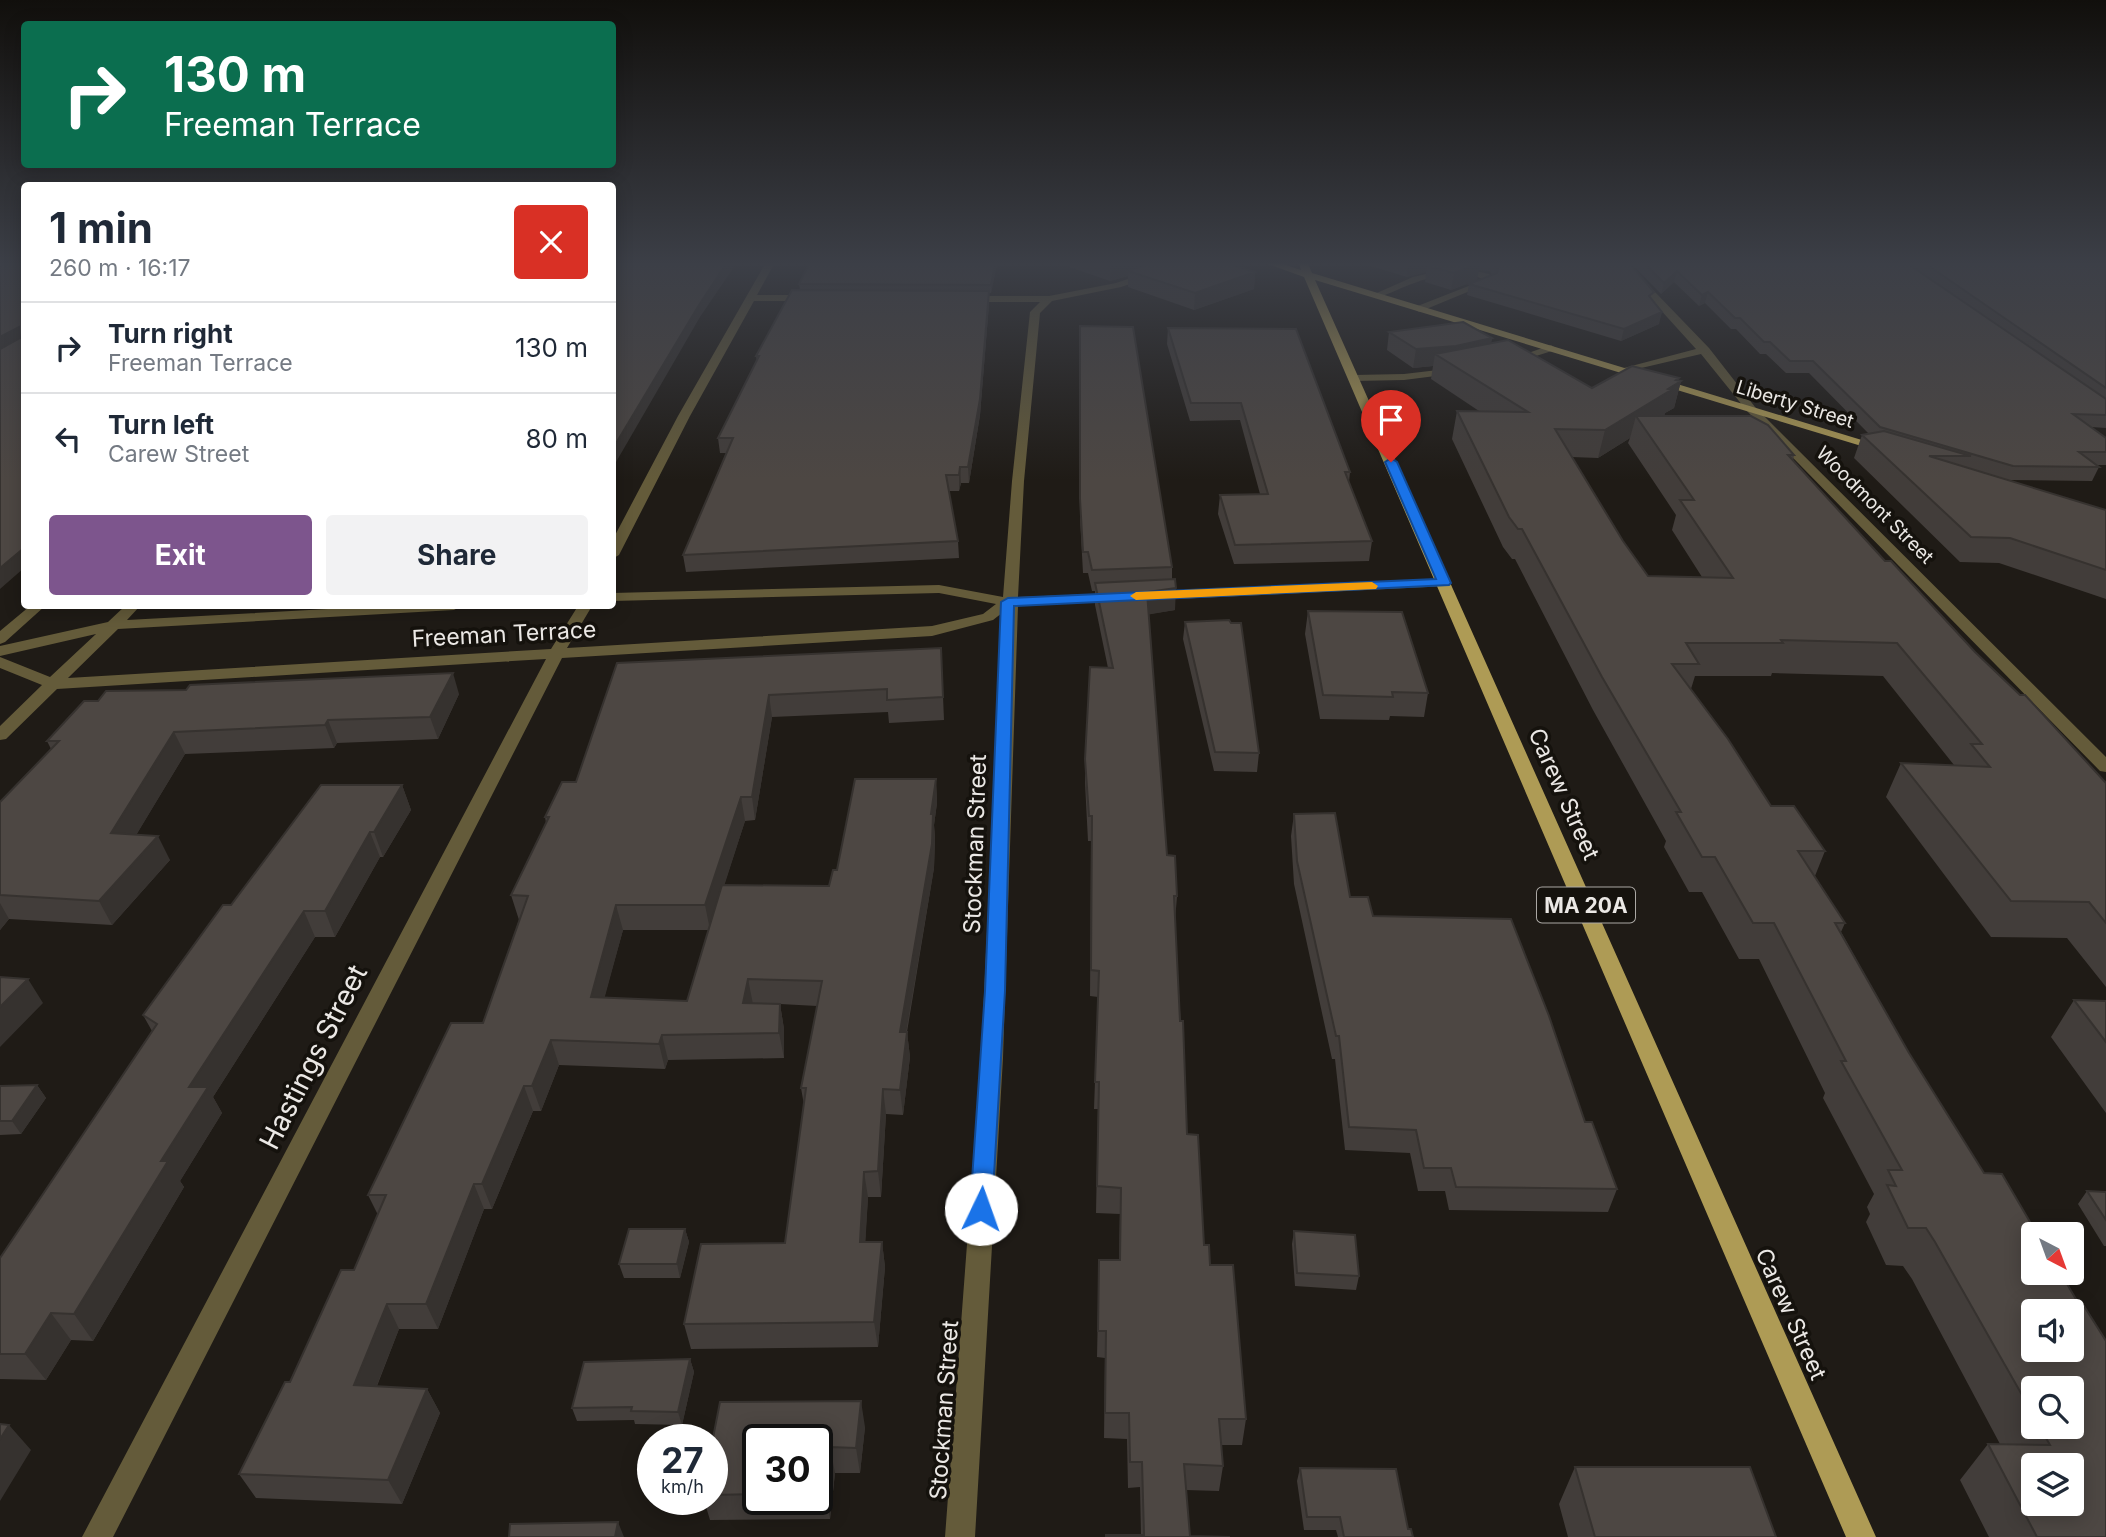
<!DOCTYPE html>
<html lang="en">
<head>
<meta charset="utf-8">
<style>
  body { margin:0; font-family:Inter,sans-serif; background:#f2f2f3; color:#1f2937; height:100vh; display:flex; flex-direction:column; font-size:26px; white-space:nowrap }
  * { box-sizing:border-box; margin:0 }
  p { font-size:23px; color:#747a83 }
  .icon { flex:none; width:38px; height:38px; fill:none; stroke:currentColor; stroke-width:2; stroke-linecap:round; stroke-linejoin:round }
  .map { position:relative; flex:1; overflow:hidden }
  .details { position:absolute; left:21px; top:182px; width:595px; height:427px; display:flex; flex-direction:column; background:#fff; border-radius:7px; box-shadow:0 4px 18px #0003 }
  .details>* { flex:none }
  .banner { position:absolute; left:21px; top:21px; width:595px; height:147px; border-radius:7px; box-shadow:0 4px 18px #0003; background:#0b6e4f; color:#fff; overflow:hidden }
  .needle { width:46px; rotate:139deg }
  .buttons { position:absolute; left:2021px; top:1222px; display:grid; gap:14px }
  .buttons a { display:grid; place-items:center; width:63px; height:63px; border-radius:7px; background:#fff; box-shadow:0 4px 18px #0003; font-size:35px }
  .speed { position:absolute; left:637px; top:1424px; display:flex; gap:14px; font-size:35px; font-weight:700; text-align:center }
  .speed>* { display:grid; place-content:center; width:91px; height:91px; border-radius:50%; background:#fff; box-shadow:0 4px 18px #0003; line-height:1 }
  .speed small { font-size:18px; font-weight:400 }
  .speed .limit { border:4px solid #111; border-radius:10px; background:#fff; color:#111 }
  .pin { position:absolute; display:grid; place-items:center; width:60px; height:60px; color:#fff; margin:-72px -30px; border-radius:50% 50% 50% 0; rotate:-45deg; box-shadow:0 0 7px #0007 }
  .pin .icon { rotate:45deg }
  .me { position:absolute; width:77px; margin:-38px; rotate:3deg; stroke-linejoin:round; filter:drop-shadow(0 0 5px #0008) }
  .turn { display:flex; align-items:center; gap:24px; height:147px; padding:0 28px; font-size:32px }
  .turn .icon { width:91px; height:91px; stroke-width:2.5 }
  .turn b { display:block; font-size:49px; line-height:60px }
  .round { display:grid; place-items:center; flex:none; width:74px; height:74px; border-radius:7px; background:#f2f2f3 }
  .summary { display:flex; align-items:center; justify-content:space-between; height:119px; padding:0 28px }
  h1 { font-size:42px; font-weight:700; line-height:52px }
  .cta { display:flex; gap:14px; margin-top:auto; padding:14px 28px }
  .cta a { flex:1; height:80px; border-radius:7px; background:#7d558d; color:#fff; font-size:28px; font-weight:700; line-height:80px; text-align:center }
  .cta a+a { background:#f2f2f3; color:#1f2937 }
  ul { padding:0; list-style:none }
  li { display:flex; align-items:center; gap:21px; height:91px; padding:0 28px; border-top:2px solid #e0e1e3 }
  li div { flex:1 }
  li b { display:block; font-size:26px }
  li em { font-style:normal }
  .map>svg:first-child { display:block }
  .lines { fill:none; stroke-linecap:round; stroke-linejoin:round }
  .minor { fill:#645b3a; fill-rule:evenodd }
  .major { fill:#ae9b55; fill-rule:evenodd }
  .wall { fill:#423d3a; fill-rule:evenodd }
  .shaded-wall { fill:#36322f }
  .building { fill:#4d4743; stroke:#36322f; stroke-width:2; fill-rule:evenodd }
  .route { fill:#1a73e8; stroke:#114b97; stroke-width:2 }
  .slow { fill:#f59e0b }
  .labels { text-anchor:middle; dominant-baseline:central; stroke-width:7; stroke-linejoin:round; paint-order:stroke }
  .far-street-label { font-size:19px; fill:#ebe8e5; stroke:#15120d }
  .shield { fill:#15120d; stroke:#aba8a4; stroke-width:2 }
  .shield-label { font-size:21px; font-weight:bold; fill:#ebe8e5 }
  .street-label { font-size:23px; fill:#ebe8e5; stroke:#15120d }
  .near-street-label { font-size:28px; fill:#ebe8e5; stroke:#15120d }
</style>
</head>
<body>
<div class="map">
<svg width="2106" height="1537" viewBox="0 0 2106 1537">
  <rect width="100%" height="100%" fill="#1f1b16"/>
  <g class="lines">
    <path class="minor" d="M765,264H774L757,295H811L816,298L811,301H754L690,416L619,555L612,559V541L678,416Z
      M1173,264H1188L1121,287L1052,301L1040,313L1024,481L1018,597L1119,593L1126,597L1119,601L1018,606L1003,1058L975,1537H945L981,1058L1002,613L993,620L932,636L562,658L113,1537H82L546,659L57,689L6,739L0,740V726L42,685L0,668V657L50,677L96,634L0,656V646L108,622L125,606H140L127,620L383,606H461L454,610L118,629L68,678L551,649L578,606H592L567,648L932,626L983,614L996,604L939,593L612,601V593L939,585L1003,597L1012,481L1030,312L1040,302H965L960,299L965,296H1049L1116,283Z
      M1619,264H1628L1709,348L1755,407L2106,757V772L2100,771L1747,411L1701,354L1620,373V369L1696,349Z
      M1443,270H1471L1489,274L1494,281L1419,312L1414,309L1415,307L1484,280C1452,262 1408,286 1378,298L1370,296L1413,277Z
      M1551,345L1556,348L1555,350L1511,364L1506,361Z
      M1455,368L1460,371L1459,373L1404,380L1354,381L1348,378L1354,375L1404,374Z
      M1444,579L1451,583L1449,586L1154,600L1147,596L1154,592Z
      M30,606H45L5,642L0,644V631Z"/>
    <path class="major" d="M1268,264H1283L1301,270L1299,264H1308L1312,273L1888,448L1878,451L1315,280L1876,1537H1846L1304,277Z"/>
  </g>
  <path class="wall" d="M997,264L991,293H989V304L980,415L969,483H961L959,491H949L958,541L959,558L686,572L683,555L726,453H720L718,438L757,361L756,356L800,290L799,284Z
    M1061,264H1229L1255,272L1254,289L1194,310L1128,287V276L1110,281Z
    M1364,264H1630L1652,300L1659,324L1621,341L1467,295L1469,284L1492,275L1490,271L1478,270L1477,280L1451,290L1425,282L1426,272L1407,277Z
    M1632,264H2106V428L2091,427L2106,438V465H2096L2099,467L2092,481L2007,480L2106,510V599L1999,563L1960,562L1854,458L1862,435L1869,434L1809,373H1786L1766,354H1760L1736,329H1731L1705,303L1699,306L1674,282L1661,294Z
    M1463,322L1492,338L1491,343L1508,340L1592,388L1632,366L1679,378L1678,380L1681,381L1674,408L1665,413L1664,416H1751L1768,425L1794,455L1793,461L1885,561H1891L1975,652L2020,695H2025L2106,783V987L2067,938L1991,937L1886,797L1901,763L1954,765L1883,676L1772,673L1771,676H1695L1691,689L1728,739L1771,806H1794L1825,851L1815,876L1845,923L1841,932L1909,1053L1984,1173L2002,1174L2037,1234H2034V1272H2060L2080,1306H2084L2106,1341V1537H1989L1960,1480L1988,1444H2000L1912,1279L1903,1266L1886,1265L1866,1222L1870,1214L1867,1207L1874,1194L1823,1098L1825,1093L1759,959H1739L1702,892H1689L1664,847L1666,841L1593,710L1515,559H1512L1503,547L1452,439L1457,411H1479L1431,379L1433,366L1413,368L1387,350L1389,332ZM1630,438L1628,443L1676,515L1672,530L1702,577L1648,576L1623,541L1572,457L1598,458ZM2034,1311H2072V1349H2034ZM2034,1388H2072V1426H2034ZM2034,1465H2072V1503H2034Z
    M1080,326L1172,567V579L1175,610L1149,614L1167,855L1177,896L1175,921L1187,1134L1204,1245L1246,1419L1242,1445H1221L1223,1466L1219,1491L1186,1490L1190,1536L1141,1535L1140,1487L1128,1488L1127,1439L1104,1438L1105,1358L1097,1357L1099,1260H1119L1120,1214L1096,1213L1098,1109H1094L1098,997L1090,996L1091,841H1088L1085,783V759L1108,668L1095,605V591H1092L1088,573H1083L1080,519Z
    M1168,328L1350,472L1349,482L1372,541L1369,561L1234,564L1218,514L1220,495L1260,494L1240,420L1190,421L1167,344Z
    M1308,611L1428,693L1424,717L1390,716L1389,720L1320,719L1305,634Z
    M1185,622L1259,753L1257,772L1214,771L1183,639Z
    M941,648L944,720L889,723L888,712L772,717L755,820L745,821L724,885L829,886L837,870L936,779L937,803L934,825L935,838L934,868L907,1032L910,1057L903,1115L886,1114L881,1197H868L865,1242H882L885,1267L878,1347L691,1349L684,1324L785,1243L804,1105L801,1088L817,1006L780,1004L784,1029V1058L668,1060L665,1069L559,1065L541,1111H533L492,1209H484L438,1329H399L377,1386L427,1389L440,1413L402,1504L256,1498L239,1474L290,1382L354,1270L378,1215L368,1195L483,1023L519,920L511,895L546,823L545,817L576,782L617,663ZM623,930H709L687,1001L604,998Z
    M459,694L438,739L337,743L334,748L185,754L136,835L170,860L112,925L9,919L0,930V802L51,749L47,741Z
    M402,785L411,810L383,857H380L335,937H315L213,1097L222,1113L180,1181L184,1187L93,1341L71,1340L46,1380L0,1379V1258L152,1031L143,1015L231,905Z
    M1294,814L1350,897L1373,916L1585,1122L1617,1189L1608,1212L1449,1210L1445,1191H1418L1410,1153L1345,1150L1335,1059H1332L1294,884L1291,836Z
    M2074,1000L2106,1001V1113L2051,1037Z
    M37,1085L46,1098L21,1134L0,1135V1086Z
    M2087,1191L2106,1192V1246H2104L2078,1204Z
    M685,1229L689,1242L680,1278H624L619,1264Z
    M1294,1231L1359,1276L1356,1290L1295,1286L1292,1244Z
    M690,1359L694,1372L682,1425L635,1424L634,1420L577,1421L572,1408Z
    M865,1427L860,1473H835L830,1519L710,1520L704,1500H712V1443ZM758,1440H817V1500H758Z
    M1575,1467L1776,1537H1568L1559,1504Z
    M1300,1468L1408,1529L1413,1537H1338L1336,1530H1304L1297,1481Z"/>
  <path class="shaded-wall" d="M726,264H736L700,317L612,469V450L699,305Z
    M995,264H997L991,293V285Z
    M1112,264H1163L1128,271V276L1110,281L1111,265Z
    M1416,264H1443L1427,266L1426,272L1407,277L1408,266Z
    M1477,264H1480L1477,280L1451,290L1454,273Z
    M1677,271L1674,282L1661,294L1664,283Z
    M1255,272L1254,289L1194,310L1195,293Z
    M989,291V304L980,415L969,483L968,467Z
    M1708,292L1705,303L1699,306L1702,295Z
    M1662,312L1659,324L1621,341L1624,329Z
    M19,327L24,338L0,352V337Z
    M1492,338L1488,356L1435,354L1433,366L1413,368L1416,349Z
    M1679,378L1677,383L1681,381L1674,408L1665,413L1664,417L1636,416L1630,438L1598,458L1605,430L1668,389Z
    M960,467L961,483L959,491V475Z
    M24,548V568L0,589V568Z
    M1176,588L1175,610L1146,615L1147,592Z
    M453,673L459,694L438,739L430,717Z
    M769,695L772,717L755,820L752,797Z
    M328,720L337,743L334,748L325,725Z
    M174,732L185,754L123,857L111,833Z
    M936,779L937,803L934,825L935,838L934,868L902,1057L900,1032Z
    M402,785L411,810L383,857L374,832Z
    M741,797L745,821L710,930L705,905Z
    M370,832L380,857L335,937L325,911Z
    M158,836L170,860L112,925L99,901Z
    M0,903L9,919L0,930Z
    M616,905L623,930L598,1022L591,997Z
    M304,911L315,937L213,1097L222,1113L180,1181L184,1187L93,1341L74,1314L189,1087Z
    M28,979L43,1003L0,1047V1007Z
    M748,979L753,1004L743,1003Z
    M780,1004L784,1029V1058L779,1033Z
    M907,1032L910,1057L903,1115L900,1090Z
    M662,1035L668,1060L665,1069L659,1044Z
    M551,1040L559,1065L541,1111L532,1086Z
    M37,1085L46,1098L21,1134L12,1121Z
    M524,1086L533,1111L492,1209L482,1184Z
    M883,1089L886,1114L881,1197L878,1171Z
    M864,1172L868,1197L864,1267L860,1242Z
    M474,1184L484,1209L438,1329L426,1304Z
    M685,1229L689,1242L680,1278L677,1264Z
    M882,1242L885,1267L878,1347L874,1322Z
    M387,1304L399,1329L367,1410L354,1385Z
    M51,1313L71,1340L46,1380L25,1354Z
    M690,1359L694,1372L682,1425L678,1412Z
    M427,1389L440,1413L402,1504L388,1480Z
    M861,1401L865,1427L860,1473L856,1448Z
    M9,1425L31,1450L0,1501V1439Z
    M830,1447L835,1473L830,1519L825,1494Z
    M618,1522L624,1537H615Z"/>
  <path class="building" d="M0,264H24V548L0,568V349L20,338L19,327L0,337Z
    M612,264H726L699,305L612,450Z
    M809,264H995L991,285L799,284Z
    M1147,264H1229L1255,272L1195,293L1128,271Z
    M1435,264H1477L1454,273L1427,266Z
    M1494,264H1630L1654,292L1649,296L1662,312L1624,329L1469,284L1497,273L1498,269Z
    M1645,264H1908L2106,399V415L2073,414L2106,438V452H2079L2099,467L2013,466L1880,427L1813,361H1790L1770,342H1764L1740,318H1735L1708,292L1702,295L1677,271L1664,283Z
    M1926,264H2106V388Z
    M792,290L989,291L980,399L968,467H960L959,475H946L958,541L683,555L733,438H718L759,356H756Z
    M1463,322L1492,338L1456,346L1416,349L1389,332Z
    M1080,326L1133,327L1172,567L1092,570L1088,552H1083L1080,499Z
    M1168,328L1296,329L1350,472H1345L1372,541L1235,545L1220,495L1268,494L1241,403H1191Z
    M1508,340L1592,388L1632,366L1679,378L1676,380L1681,381L1668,389L1671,390L1605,430L1555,429L1623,541L1648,576L1733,578L1680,500H1694L1636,416H1751L1768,425L1794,455H1788L1885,561H1891L1975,652L2020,695H2025L2106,783V923L2089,902L2011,901L1901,763L1990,767L1971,744H1982L1897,643L1781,640L1783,643H1686L1699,664H1672L1728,739L1771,806H1794L1825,851H1798L1845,923H1835L1909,1053L1984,1173L2002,1174L2037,1234H2034V1272H2060L2080,1306H2084L2106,1341V1537H2037L1988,1444L2050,1445L2039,1426H2072V1388H2034V1416L1935,1242L1926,1228H1908L1887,1185L1896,1186L1888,1170H1902L1841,1061H1846L1774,923H1753L1715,857H1702L1676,812H1681L1602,677L1522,529H1518L1509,517L1457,411L1528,412L1435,354ZM2034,1311H2072V1349H2034ZM2034,1465H2072V1503H2034Z
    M1884,431L1971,456H1929L2106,510V570L2010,538L1971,537L1862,435Z
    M1175,579L1176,588L1147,592L1167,855L1175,856L1177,896H1174L1180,1021H1183L1187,1134L1198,1135L1204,1245H1209L1210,1265H1233L1246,1419H1219L1223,1466L1184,1464L1190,1536L1230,1537H1106V1535H1144L1142,1462H1130L1129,1413H1105L1106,1331H1098L1099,1260H1120L1121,1188L1097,1186L1099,1082H1095L1099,971L1091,970L1092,816H1089L1085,759L1090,667L1113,668L1095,583Z
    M1308,611L1402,612L1428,693L1392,692L1393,697L1323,695Z
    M1229,620L1231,623H1241L1259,753L1215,752L1185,622Z
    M941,648L943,697L887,700V689L769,695L752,797H741L705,905H616L591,997L687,1001L722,885L829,886L833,870H837L855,779H936L931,814H933L932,844L900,1032H907L900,1090L883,1089L878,1171L864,1172L860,1242H882L874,1322L684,1324L701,1244L785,1243L806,1088H801L822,981L748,979L743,1003L780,1004L779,1033L662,1035L659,1044L551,1040L532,1086H524L482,1184H474L426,1304H387L354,1385L427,1389L388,1480L239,1474L285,1382H290L341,1270H354L386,1195H368L451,1023H483L528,896L511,895L549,817H545L562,782H576L617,663Z
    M453,673L430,717L328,720L325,725L174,732L111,833L158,836L99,901L0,895V802L59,741H47L84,701H98L106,691L186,690L190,685Z
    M321,785H402L374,832H370L325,911H304L189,1087H208L161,1161H168L74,1314L51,1313L25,1354H0V1258L157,1024L143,1015L223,905H231Z
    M1335,813L1350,897H1368L1373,916L1511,919L1549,1016L1585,1122H1592L1617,1189L1456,1187L1451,1168H1424L1416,1130L1349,1127L1339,1036H1336L1297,861L1294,814Z
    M0,977L28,979L0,1007Z
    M2074,1000L2106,1001V1042Z
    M37,1085L12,1121H0V1086Z
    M2087,1191L2106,1192V1220Z
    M629,1229H685L677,1264H619Z
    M1294,1231L1355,1235L1359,1276L1297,1273Z
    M690,1359L678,1412L631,1411L632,1407L572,1408L584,1362Z
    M861,1401L856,1448L830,1447L825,1494H817V1440H758V1494L712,1495V1443L720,1402Z
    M0,1424L9,1425L0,1439Z
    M1575,1467H1750L1776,1537H1595Z
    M1300,1468L1396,1469L1408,1529H1411L1413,1537H1344L1340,1517H1307Z
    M618,1522L615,1537H509L510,1524Z"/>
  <linearGradient id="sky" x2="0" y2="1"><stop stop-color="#110f0c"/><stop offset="0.55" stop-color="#3c3f47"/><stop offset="1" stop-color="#3c3f47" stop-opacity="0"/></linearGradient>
  <rect width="2106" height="480" fill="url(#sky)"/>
  <path class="route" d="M1391,458L1397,462L1451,583L1449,585L1014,606L1005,991L992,1209L989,1216L981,1219L973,1216L970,1209L985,991L1001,602L1008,598L1436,579L1385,462Z"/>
  <path class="slow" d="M1372,582L1378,586L1376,589L1136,600L1130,596L1136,592Z"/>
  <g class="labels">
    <g class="far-street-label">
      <text transform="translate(1795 404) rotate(17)">Liberty Street</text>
      <text transform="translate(1875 505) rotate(45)">Woodmont Street</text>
    </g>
    <rect class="shield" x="1537" y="887.5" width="98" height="35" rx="5"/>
    <g class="shield-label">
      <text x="1586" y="905">MA 20A</text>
    </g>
    <g class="street-label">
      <text transform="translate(504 634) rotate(-3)">Freeman Terrace</text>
      <text transform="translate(1564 794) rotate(66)">Carew Street</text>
      <text transform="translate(975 844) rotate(-88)">Stockman Street</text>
      <text transform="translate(1791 1314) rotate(66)">Carew Street</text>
      <text transform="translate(944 1410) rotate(-86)">Stockman Street</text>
    </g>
    <g class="near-street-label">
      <text transform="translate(313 1057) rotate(-63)">Hastings Street</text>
    </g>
  </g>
</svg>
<div class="buttons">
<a><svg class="needle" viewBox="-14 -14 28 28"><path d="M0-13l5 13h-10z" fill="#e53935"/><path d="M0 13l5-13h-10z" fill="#747a83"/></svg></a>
<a><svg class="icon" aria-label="sound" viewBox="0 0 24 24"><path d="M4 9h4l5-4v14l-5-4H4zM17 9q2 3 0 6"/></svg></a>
<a><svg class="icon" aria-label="search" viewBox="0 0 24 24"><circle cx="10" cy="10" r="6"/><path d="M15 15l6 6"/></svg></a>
<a><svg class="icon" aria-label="layers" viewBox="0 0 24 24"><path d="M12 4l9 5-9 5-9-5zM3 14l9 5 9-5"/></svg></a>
</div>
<div class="speed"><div>27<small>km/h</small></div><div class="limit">30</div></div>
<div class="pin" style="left:1391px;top:462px;background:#d93025"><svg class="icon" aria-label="arrive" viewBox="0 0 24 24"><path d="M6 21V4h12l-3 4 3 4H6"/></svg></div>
<svg class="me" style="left:981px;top:1209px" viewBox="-20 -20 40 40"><circle r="19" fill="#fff"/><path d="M0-13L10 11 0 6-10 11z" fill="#1a73e8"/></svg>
<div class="banner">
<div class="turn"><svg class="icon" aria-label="right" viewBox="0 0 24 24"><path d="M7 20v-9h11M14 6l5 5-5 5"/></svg><div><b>130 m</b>Freeman Terrace</div></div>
</div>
<section class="details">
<div class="summary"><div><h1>1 min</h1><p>260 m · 16:17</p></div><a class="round" style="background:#d93025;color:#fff"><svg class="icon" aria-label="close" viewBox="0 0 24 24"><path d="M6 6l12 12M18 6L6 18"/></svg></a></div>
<ul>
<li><svg class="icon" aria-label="right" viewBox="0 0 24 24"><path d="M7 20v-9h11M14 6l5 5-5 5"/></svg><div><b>Turn right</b><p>Freeman Terrace</p></div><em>130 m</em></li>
<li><svg class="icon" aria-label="left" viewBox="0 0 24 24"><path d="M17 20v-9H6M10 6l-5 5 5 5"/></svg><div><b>Turn left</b><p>Carew Street</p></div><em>80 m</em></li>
</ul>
<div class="cta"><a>Exit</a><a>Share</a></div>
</section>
</div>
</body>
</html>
